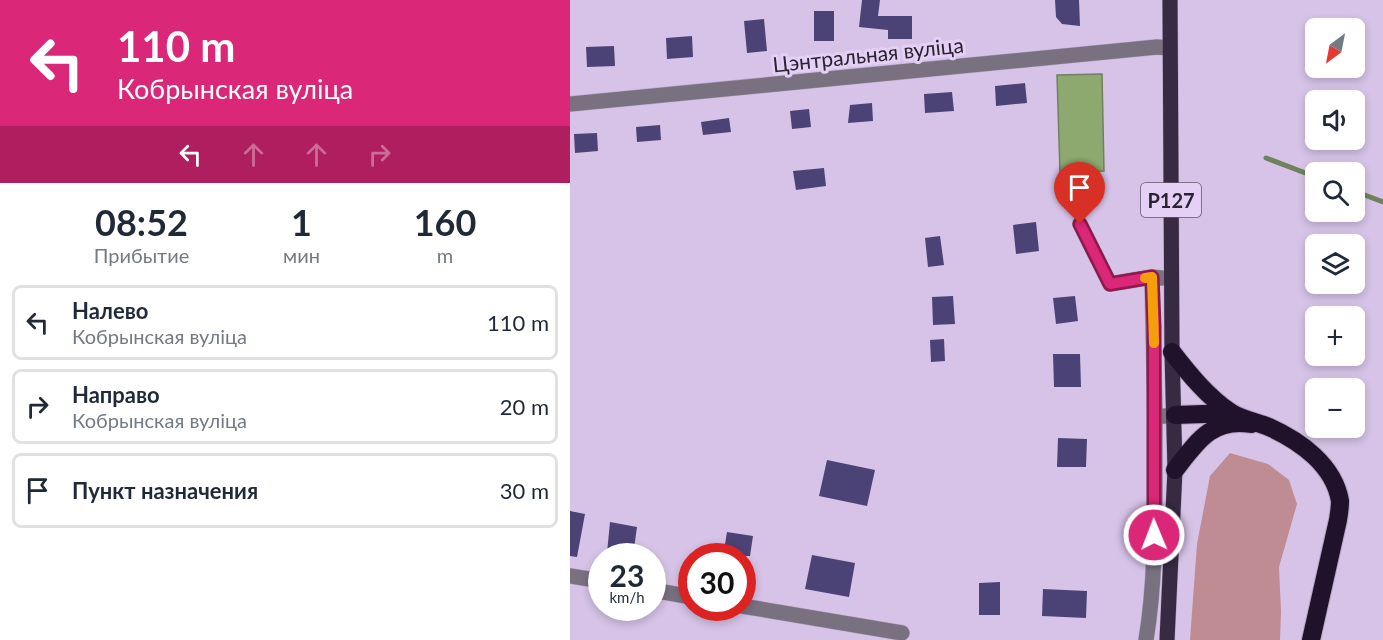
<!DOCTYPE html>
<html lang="ru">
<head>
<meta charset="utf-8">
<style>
  body { margin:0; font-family:Lato,sans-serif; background:#f2f2f3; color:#1f2937; height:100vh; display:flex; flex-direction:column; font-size:22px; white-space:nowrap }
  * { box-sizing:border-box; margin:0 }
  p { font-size:20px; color:#747a83 }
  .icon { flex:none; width:33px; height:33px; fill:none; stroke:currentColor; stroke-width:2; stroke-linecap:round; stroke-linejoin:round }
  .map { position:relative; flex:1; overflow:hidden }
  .drawer { display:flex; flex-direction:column; background:#fff; width:570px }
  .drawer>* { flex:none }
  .guide { background:#db2777; color:#fff; overflow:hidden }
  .needle { width:39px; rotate:212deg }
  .tools { position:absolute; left:735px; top:18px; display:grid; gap:12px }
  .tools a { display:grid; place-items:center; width:60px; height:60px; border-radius:9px; background:#fff; box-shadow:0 3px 9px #0003; font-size:30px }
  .speed { position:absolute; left:18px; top:543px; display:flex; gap:12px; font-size:30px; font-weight:700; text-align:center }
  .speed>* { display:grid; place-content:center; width:78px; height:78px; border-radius:50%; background:#fff; box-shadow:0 3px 9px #0003; line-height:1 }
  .speed small { font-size:15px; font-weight:400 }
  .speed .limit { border:9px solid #d22; background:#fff; color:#111 }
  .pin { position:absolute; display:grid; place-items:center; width:51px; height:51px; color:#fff; margin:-62px -26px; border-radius:50% 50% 50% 0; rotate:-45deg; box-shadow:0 0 6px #0007 }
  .pin .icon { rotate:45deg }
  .me { position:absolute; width:66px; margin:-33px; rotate:359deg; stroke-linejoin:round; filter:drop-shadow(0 0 4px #0008) }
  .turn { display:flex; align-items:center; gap:21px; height:126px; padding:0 18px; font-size:27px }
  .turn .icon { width:78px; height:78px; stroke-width:2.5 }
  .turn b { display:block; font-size:42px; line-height:51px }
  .lanes { display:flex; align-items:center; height:57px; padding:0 18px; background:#0003; justify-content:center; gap:30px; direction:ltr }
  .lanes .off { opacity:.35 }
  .eta { display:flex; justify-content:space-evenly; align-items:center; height:102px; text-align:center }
  .eta b { font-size:36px; font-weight:700; line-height:42px }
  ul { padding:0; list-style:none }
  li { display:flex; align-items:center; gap:18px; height:75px; margin:0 12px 9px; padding:0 6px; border:3px solid #e0e1e3; border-radius:9px }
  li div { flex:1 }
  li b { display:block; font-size:22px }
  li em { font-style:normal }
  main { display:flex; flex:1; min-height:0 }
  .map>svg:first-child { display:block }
  .green { fill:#bf8c93 }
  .water { fill:#8ea970; stroke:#70815d; stroke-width:1.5 }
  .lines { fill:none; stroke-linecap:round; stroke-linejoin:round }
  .stream { stroke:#70815d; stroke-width:5 }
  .building { fill:#4b4376 }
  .minor-casing { stroke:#b4a3c3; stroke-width:16 }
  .major-casing { stroke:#b4a3c3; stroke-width:16 }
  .highway-casing { stroke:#b4a3c3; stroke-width:20 }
  .minor { stroke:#797180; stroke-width:15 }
  .major { stroke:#372a42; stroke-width:15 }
  .highway { stroke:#21122c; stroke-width:18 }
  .route-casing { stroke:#8e194d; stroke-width:15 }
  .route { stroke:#db2777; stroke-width:10 }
  .slow { stroke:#f59e0b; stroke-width:10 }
  .labels { text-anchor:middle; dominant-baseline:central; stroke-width:6; stroke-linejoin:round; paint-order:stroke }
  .shield { fill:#e3d0f4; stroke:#62576c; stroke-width:1.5 }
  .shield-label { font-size:20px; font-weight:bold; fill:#2a2331 }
  .street-label { font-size:21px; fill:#2a2331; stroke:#e3d0f4 }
</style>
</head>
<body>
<main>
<section class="drawer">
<div class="guide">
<div class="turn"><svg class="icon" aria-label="left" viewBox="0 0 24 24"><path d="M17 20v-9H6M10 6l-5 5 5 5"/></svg><div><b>110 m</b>Кобрынская вуліца</div></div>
<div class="lanes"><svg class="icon" aria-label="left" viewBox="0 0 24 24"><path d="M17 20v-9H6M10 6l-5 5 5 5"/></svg><svg class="icon off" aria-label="ahead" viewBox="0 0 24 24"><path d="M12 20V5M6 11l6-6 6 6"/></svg><svg class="icon off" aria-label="ahead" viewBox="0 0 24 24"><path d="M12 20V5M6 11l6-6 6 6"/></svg><svg class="icon off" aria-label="right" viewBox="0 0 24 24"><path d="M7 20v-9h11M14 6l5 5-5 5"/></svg></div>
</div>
<div class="eta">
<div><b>08:52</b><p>Прибытие</p></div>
<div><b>1</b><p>мин</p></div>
<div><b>160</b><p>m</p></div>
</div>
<ul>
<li><svg class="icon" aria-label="left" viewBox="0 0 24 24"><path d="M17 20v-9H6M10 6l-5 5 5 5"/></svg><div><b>Налево</b><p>Кобрынская вуліца</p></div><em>110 m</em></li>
<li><svg class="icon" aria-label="right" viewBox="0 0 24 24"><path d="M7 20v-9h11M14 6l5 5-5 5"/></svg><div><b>Направо</b><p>Кобрынская вуліца</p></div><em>20 m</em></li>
<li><svg class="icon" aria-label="arrive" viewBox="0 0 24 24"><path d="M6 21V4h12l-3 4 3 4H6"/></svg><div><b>Пункт назначения</b></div><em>30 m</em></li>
</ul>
</section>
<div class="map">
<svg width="813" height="640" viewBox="0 0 813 640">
  <rect width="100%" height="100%" fill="#d6c3e7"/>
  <path class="green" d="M660,453L698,464L719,480L727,504L709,567L711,611L710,640H620L627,544L640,476Z"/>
  <path class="water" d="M532,74L534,171L490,172L487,75Z"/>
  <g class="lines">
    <path class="stream" d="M696,158L746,177
      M784,191L813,202"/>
  </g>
  <path class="building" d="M292,0H310L308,16H342V39H318V30L289,27Z
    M485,0H509L510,26L492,24L486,17Z
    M244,11H264V41H244Z
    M194,19L197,51L177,53L174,21Z
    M122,36L123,57L97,59L96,38Z
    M44,46L45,66L17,67L16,47Z
    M455,83L457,103L426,106L425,86Z
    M382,92L384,111L355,113L354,94Z
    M302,103L303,121L278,123L280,105Z
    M239,109L241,127L222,129L220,111Z
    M159,118L161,132L133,135L131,122Z
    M90,125L91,140L67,142L66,127Z
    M27,133L28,151L5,153L4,134Z
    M254,168L256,186L226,190L223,171Z
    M466,222L469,251L446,254L443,225Z
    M370,236L374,265L358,267L355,238Z
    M383,296L385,324L363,325L362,297Z
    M505,296L508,321L486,324L483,298Z
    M374,339L375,361L361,362L360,340Z
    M483,354H510L511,387H484Z
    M488,438L517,439L516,467H487Z
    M257,460L305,470L297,506L249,496Z
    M0,511L15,514L7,557L0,556Z
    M40,522L67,527L63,556L37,553Z
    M157,532L183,536L180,556H153Z
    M242,555L285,563L279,597L235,589Z
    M430,582V615H409V583Z
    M473,589L517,591L516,618L472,616Z"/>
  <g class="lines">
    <defs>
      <path id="minor" d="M0,104L587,47L599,48
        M510,224L540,284L582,277L592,278
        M582,277L585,417
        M0,576L32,581
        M82,590L122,597
        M172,606L332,633
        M576,640C588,567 584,491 585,417L605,415"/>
      <path id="major" d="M597,640L605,470L602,352L600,0"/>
      <path id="highway" d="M602,352C619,374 637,396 660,412C671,419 686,422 699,427C730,441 764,465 770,501C770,507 769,514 768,520L741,640
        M605,415L662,413
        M605,470C626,443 642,417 681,424"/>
    </defs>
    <use href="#minor" class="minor-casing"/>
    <use href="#major" class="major-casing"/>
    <use href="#highway" class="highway-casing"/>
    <use href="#minor" class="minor"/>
    <use href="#major" class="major"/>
    <use href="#highway" class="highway"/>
  </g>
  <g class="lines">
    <defs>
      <path id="route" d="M510,224L540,284L582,277L584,326V535"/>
    </defs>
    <use href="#route" class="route-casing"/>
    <use href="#route" class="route"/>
    <path class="slow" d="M575,278L582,277L584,343"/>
  </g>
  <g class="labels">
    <rect class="shield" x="571" y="183" width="60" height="34" rx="4.5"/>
    <g class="shield-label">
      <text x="601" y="200">Р127</text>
    </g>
    <g class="street-label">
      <text transform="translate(298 54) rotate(-6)">Цэнтральная вуліца</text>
    </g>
  </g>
</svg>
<div class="tools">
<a><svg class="needle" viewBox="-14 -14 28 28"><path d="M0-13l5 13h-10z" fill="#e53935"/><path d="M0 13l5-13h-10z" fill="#747a83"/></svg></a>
<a><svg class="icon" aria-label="sound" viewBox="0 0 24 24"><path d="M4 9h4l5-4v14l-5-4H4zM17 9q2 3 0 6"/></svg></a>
<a><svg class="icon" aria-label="search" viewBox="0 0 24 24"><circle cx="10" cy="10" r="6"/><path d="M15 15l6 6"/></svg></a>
<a><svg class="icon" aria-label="layers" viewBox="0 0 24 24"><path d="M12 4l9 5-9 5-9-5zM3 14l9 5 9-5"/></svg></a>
<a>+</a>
<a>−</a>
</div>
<div class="speed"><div>23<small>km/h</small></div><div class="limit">30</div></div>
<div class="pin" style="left:510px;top:224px;background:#d93025"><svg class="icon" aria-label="arrive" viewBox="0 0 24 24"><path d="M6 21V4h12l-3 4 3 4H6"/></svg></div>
<svg class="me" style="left:584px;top:535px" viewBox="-20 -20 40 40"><circle r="17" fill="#db2777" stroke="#fff" stroke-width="3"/><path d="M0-11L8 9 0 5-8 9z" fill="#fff"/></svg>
</div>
</main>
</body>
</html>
